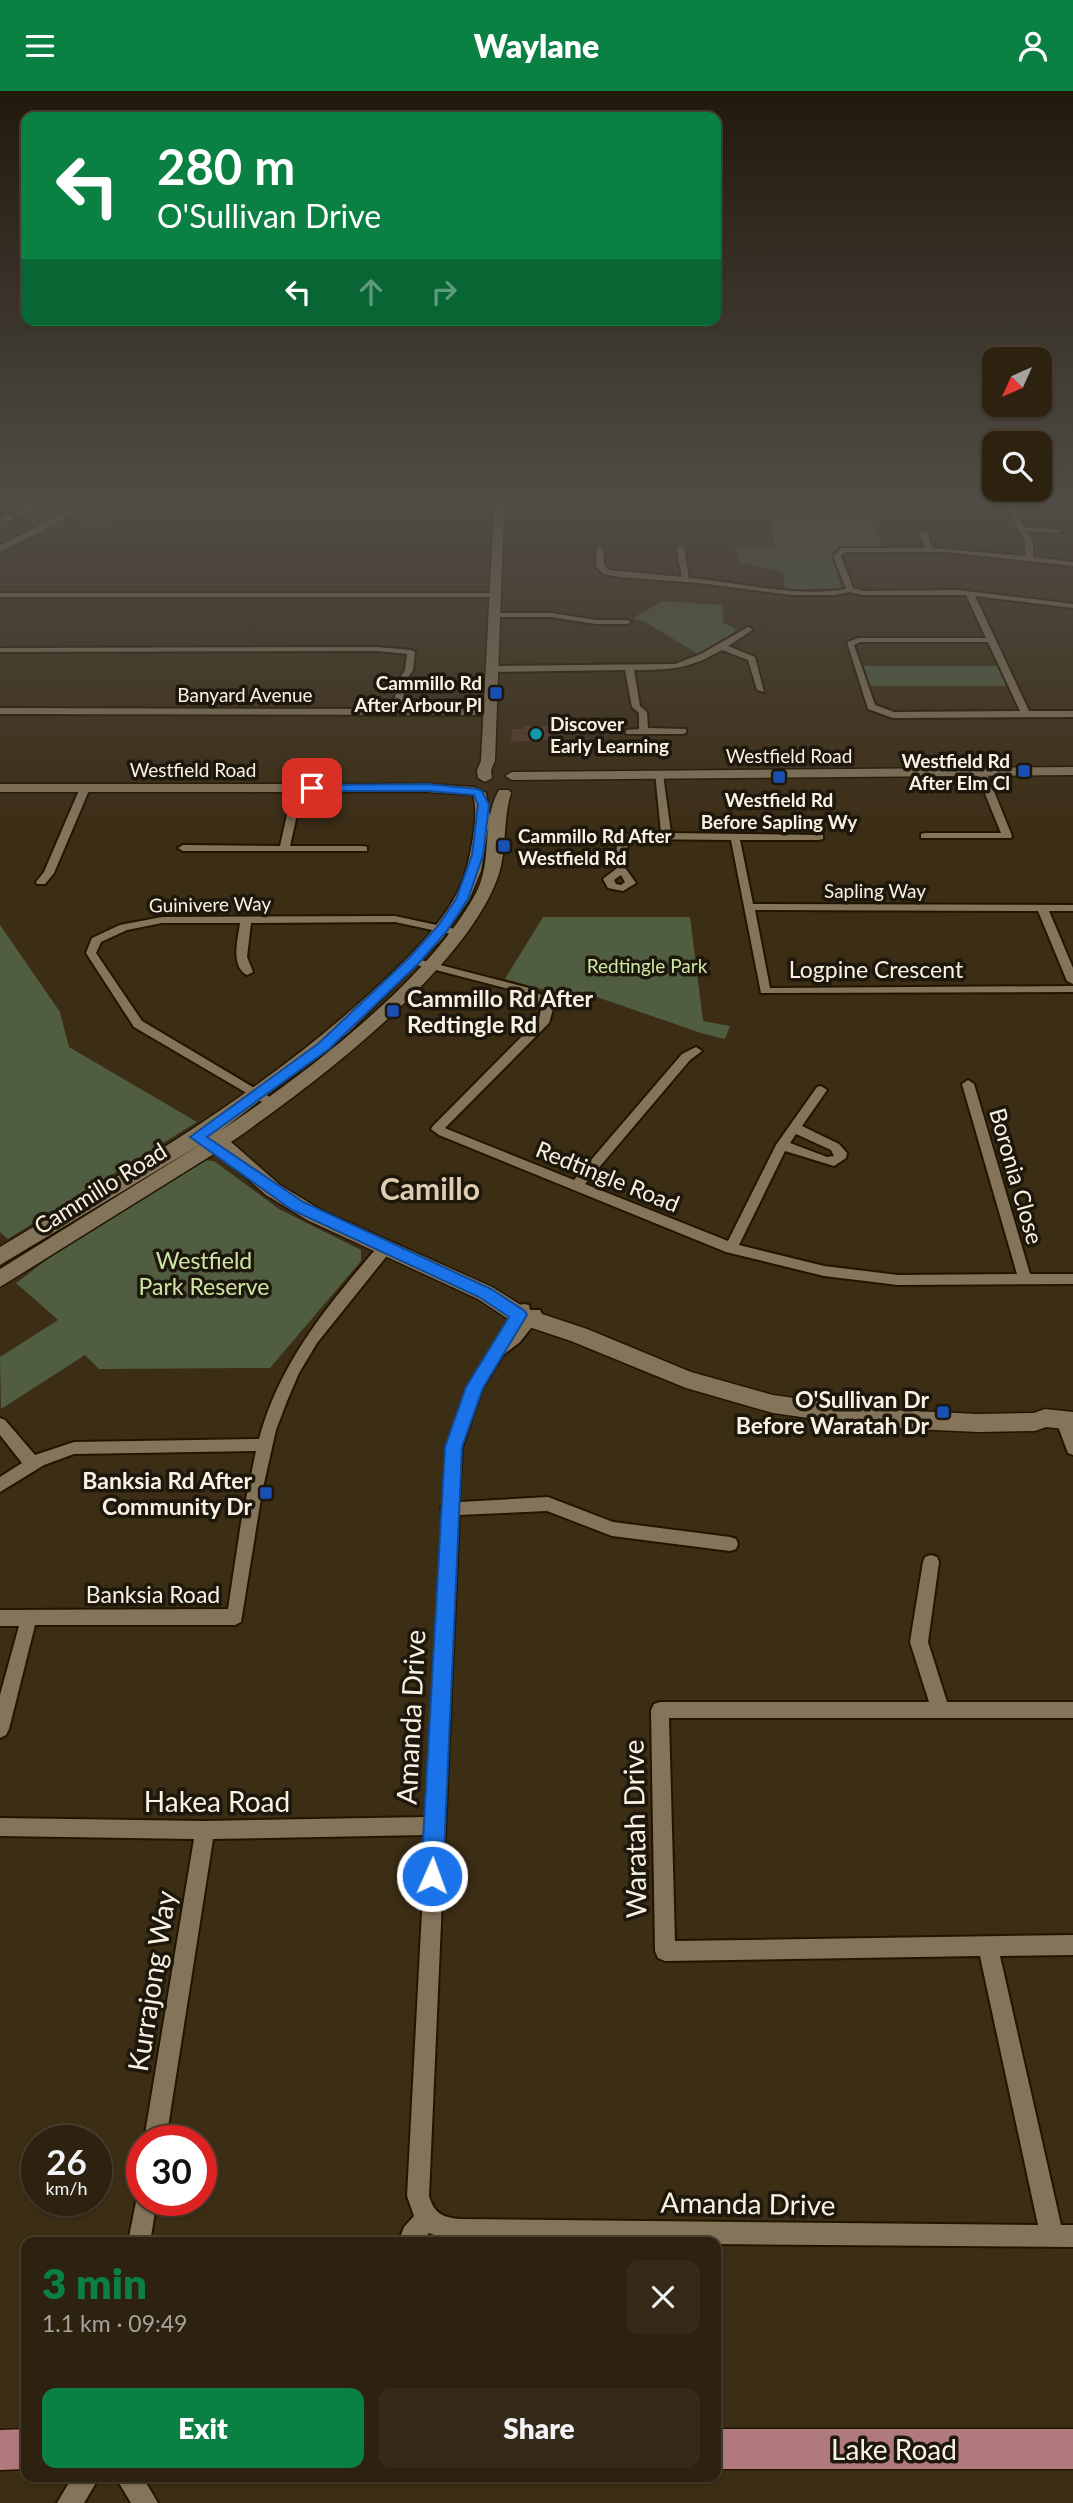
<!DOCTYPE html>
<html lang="en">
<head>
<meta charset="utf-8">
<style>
  body { margin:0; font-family:Lato,sans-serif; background:#352a19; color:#f1f3f6; height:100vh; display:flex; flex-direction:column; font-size:26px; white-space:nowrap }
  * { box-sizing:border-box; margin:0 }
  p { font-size:23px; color:#a7a49f }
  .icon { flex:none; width:38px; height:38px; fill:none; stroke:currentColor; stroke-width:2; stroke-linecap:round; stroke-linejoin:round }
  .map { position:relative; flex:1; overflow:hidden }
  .panel { position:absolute; left:21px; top:2146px; width:700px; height:245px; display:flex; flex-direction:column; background:#2d2210; border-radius:14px; box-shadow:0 2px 5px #0004,0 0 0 2px #483f30 }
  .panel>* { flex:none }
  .banner { position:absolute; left:21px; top:21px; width:700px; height:214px; border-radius:14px; box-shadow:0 2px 5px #0004,0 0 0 2px #483f30; background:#0b8043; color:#fff; overflow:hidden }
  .needle { width:46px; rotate:225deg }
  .fabs { position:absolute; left:982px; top:256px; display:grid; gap:14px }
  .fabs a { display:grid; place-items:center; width:70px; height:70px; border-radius:14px; background:#2d2210; box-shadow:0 2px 5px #0004,0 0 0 2px #483f30; font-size:35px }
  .speed { position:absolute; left:21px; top:2034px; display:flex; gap:14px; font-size:35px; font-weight:700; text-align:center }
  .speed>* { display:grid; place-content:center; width:91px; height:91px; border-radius:50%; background:#2d2210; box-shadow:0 2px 5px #0004,0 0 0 2px #483f30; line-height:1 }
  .speed small { font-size:18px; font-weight:400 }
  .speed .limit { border:10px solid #d22; background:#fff; color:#111 }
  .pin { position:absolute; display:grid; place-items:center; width:60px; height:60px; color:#fff; margin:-30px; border-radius:14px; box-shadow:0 4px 10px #0006 }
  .me { position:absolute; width:77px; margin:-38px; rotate:2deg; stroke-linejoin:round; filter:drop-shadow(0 0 5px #0008) }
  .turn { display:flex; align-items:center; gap:24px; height:147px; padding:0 21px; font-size:32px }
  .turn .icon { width:91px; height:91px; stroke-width:2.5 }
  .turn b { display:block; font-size:49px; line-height:60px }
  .lanes { display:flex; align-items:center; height:66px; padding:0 21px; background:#0003; justify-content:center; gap:35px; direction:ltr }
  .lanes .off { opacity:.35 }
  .round { display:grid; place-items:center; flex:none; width:74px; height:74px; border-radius:14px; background:#352a19 }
  .summary { display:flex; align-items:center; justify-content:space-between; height:119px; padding:0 21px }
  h1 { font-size:42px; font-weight:800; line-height:52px; color:#0b8043 }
  .primary-button { display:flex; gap:14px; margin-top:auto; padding:14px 21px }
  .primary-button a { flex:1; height:80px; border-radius:14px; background:#0b8043; color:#fff; font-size:28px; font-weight:800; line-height:80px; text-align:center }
  .primary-button a+a { background:#352a19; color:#f1f3f6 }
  header { display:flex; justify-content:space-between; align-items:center; height:91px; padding:0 21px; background:#0b8043; color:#fff; font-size:32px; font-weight:800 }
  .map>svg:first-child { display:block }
  .green { fill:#515d40 }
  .building { fill:#543a2d }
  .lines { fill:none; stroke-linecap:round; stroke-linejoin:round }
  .street-casing { stroke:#221500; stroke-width:4 }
  .secondary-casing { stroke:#221500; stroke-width:3 }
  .primary-casing { stroke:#221500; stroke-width:3 }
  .street { fill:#84745a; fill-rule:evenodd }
  .secondary { fill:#84745a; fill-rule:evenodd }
  .primary { fill:#af797d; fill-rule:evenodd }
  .rail-casing { stroke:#c4b9a9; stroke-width:3.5 }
  .rail { stroke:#1d170c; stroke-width:2; stroke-dasharray:6; stroke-linecap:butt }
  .route { fill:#1a73e8; stroke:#114b97; stroke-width:2 }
  .transit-dot { fill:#1a4fb4; stroke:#1d170c; stroke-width:2.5 }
  .culture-dot { fill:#0f9aa8; stroke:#1d170c; stroke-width:2.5 }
  .labels { text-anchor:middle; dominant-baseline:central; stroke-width:7; stroke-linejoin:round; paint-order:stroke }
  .far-poi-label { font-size:19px; font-weight:bold; fill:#faf1e3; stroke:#1d170c; text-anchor:end }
  .far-street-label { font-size:19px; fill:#faf1e3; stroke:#1d170c }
  .far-park-label { font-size:19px; fill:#cde6a7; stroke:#1d170c }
  .street-label { font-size:23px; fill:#faf1e3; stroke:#1d170c }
  .poi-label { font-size:23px; font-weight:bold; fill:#faf1e3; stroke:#1d170c; text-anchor:end }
  .park-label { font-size:23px; fill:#cde6a7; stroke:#1d170c }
  .near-street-label { font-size:28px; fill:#faf1e3; stroke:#1d170c }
  .district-label { font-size:30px; font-weight:bold; fill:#dfcdb1; stroke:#1d170c }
</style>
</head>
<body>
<header><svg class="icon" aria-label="menu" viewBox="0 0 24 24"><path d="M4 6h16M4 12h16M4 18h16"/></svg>Waylane<svg class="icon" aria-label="person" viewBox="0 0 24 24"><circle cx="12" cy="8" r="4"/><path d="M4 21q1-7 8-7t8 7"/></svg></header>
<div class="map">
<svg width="1073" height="2412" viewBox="0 0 1073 2412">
  <rect width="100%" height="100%" fill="#3c2d15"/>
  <path class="green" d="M785,410L897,411L904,426L871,430L883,457H842L832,462L841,497L785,499L783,481L739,471L735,456H775L769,428H790Z
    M663,510L723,514V532L736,538L732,545L698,563L645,531L633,527Z
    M861,575H998L1008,595H869Z
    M543,826H690L703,930L730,935L725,948L701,942L588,903L555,902L505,888Z
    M0,834L60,921L69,956L197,1031L8,1148L0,1141Z
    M204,1069L214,1070L279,1118L361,1159V1170L270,1277L99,1278L85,1264L1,1318L0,1266L58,1229L16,1192L77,1146Z"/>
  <path class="building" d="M90,422H105L103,425H109L102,436H82Z
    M524,635H560V648L511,651L512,638H524Z"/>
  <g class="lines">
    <defs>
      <path id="street" d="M1001,408H1007L1024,436L1057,438L1061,440L1057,442L1027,440L1033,450V466L1073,471V475L946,461H846L841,465L853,497L863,500L957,499L1073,513V517L975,505L1029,620H1073V626L893,627L868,618L847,551L859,547H986L966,504H863L850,501L834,504H792L699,492L620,486L603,483L596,475V458L600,456L604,458V474L609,479L682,486L676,457L680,455L684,457L689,487C741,491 794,507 846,498L833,465L841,457H925L919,442L923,440L927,442L932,457L1025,465V450ZM860,551H988L1020,620L894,621L875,614L854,554Z
        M0,502H494L498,504L494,506H0Z
        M493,522H551L596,529H627L631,531L627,533H596L551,526H490L489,524Z
        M748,536L752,538L751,540L728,555L755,566L764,601L757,599L748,569L722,559C689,578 671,579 634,579L640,615L647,621L648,637L686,638V642L683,643H626V639L639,638V622L632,616L625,579L492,581L488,578L492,575L675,573L701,563Z
        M377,556L411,559L415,561L413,579L405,591L402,618H489L493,621L489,624L0,623V617L393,618L398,590L405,579L407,563L377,560L0,561V557Z
        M655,681L663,683L671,742L823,744V748L819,749H740L753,813L1073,814V820H1049L1073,877V893L1067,890L1038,820L755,819L770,897L1073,895V901L761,902L731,749L628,748L626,778L636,792L623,800L608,797L603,788L616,778L617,751L620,743L661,742ZM621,784L625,791L621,794L616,793L614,789Z
        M979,681L987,683L1012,745L1011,747H921V743L925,742H1001L977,683Z
        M85,694L90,697L54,782L45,793H37L36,791L44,781L80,697Z
        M298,694L303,697L290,755H363L367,756V760H183L178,757L183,754L280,755L293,697Z
        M395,825L460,839L465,842L460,845L395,831L251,832L247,866L253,881L247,884C230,875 238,848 240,832H162L127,839L101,851L96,862L142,930L278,1011L280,1014L278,1017L274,1018L134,936L86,862L92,847L120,834L162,826Z
        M413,867L529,897L543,905L553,918L549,932L445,1037L447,1038L574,1089L682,963L696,956L702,960L690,969L585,1093L728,1150L776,1054L817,996L821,995L827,999L802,1035L839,1053L847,1062L846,1067L834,1075L785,1060L739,1154L824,1175L898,1184L1017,1183L962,993L968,989L974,993L1030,1183H1073V1193L898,1194L824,1185L726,1161L439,1044L431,1038L433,1035L539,928L541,918L535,909L521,901L409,872V868ZM796,1043L831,1059L834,1065L827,1066L790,1052Z
        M385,1152L390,1153L392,1157L390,1161L317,1252L299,1282L287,1310L276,1339L262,1401L241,1531L235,1534H35L9,1638L6,1644L0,1647V1604L19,1535H0V1519L228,1518L241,1432L256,1360L74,1363L44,1374L0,1401V1386L22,1372L0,1344V1327L5,1329L35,1364L74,1351L259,1348C280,1270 329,1213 380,1153Z
        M524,1213L529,1214L530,1219H540L542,1223L520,1251L503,1264L482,1298L462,1356L459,1411L548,1406L613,1431L730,1446L736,1448L738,1453L736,1458L730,1460L612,1445L547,1420L459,1424L429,2105C434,2123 444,2127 461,2128L1038,2134L980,1865L665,1870L658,1867L655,1860L651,1619L654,1613L660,1611H929L910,1551L923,1471L925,1466L931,1464L937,1466L939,1471L928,1551L947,1611H1073V1627H669L675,1850L1073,1844V1864L1000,1865L1061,2134H1073V2156L716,2153V2151L461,2150L444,2148L429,2142L421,2151H404L401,2144L404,2136L414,2125L407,2105L426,1744L213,1748L166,2049H144L194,1748L0,1745V1727L205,1730L427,1726L443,1422L441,1418L443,1413L446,1356L468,1296L519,1214Z
        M1064,1324L1069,1326L1073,1334V1364L1068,1362L1056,1330L1059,1326Z
        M142,2100V2109H157L150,2151H128L138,2101Z
        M73,2385H100L84,2412H57Z
        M115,2385H142L158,2412H131Z"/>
      <path id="secondary" d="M22,408H36L10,419L0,418V412L6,413Z
        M92,408H104L0,461V454Z
        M385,408H431C422,414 394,414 385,408Z
        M443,408H495L496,409L491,412L448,411Z
        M504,408H640L635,411L508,413L504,417L495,670L491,679L492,687L485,691L478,687L477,679L481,670L494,416Z
        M730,408H1073V411H735Z
        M1073,676V684L512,689L505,685L512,681Z
        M0,693H428L474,696L486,702L490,725L481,780L469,809L442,848L349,941L219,1041C303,984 427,892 476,802C493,770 481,730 499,699H509L511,702C502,731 508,763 496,791C459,884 312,995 231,1051L280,1094L321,1119L492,1196L527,1218L587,1238L691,1281L773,1304L872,1318L978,1323L1034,1322L1045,1318L1073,1321V1339L1046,1336L1035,1340L978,1341L872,1336L773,1322L686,1297L571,1250L511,1230L478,1208L307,1129L266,1104L217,1061L0,1196V1178L206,1050L0,1174V1156C127,1080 256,1006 367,905C400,875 436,842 457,802C466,785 470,765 473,746C475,732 477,718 473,704L428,701H0Z"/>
      <path id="primary" d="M26,2338V2378L0,2379V2339Z
        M716,2338H1073V2378H716Z"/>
    </defs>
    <use href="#street" class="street-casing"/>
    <use href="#secondary" class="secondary-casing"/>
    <use href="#primary" class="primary-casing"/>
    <use href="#street" class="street"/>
    <use href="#secondary" class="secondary"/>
    <use href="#primary" class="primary"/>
    <defs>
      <path id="rail" d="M0,431L52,408"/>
    </defs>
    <use href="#rail" class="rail-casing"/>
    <use href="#rail" class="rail"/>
  </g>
  <linearGradient id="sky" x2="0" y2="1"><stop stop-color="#21190c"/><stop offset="0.55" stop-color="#504c46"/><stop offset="1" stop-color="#504c46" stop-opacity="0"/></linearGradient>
  <rect width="1073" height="745" fill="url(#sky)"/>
  <path class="route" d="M428,693L478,698L482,700L489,714L483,764L468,808L447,840L418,873L329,958L207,1046L303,1111L491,1198L525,1220L527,1224L483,1297L462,1356L443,1785L440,1793L432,1796L424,1793L421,1785L445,1356L466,1296L509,1226L479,1206L292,1119L190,1046L319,952L409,867L438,835L456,808L472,764L478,714L474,704L428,700H312L307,697L312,694Z"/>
  <g class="transit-dot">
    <rect x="489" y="595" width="14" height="14" rx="3.5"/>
    <rect x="1017" y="673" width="14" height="14" rx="3.5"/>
    <rect x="772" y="679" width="14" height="14" rx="3.5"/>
    <rect x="497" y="748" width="14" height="14" rx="3.5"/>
    <rect x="386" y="913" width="14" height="14" rx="3.5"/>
    <rect x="936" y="1314" width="14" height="14" rx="3.5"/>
    <rect x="259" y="1395" width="14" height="14" rx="3.5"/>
  </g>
  <circle class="culture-dot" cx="536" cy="643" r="7"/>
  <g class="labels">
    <g class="far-poi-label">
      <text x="482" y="591">Cammillo Rd<tspan x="482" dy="22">After Arbour Pl</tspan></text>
      <text x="550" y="632" text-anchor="start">Discover<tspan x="550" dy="22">Early Learning</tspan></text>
      <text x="1010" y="669">Westfield Rd<tspan x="1010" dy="22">After Elm Cl</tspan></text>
      <text x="779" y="708" text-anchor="middle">Westfield Rd<tspan x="779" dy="22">Before Sapling Wy</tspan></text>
      <text x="518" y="744" text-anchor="start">Cammillo Rd After<tspan x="518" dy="22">Westfield Rd</tspan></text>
    </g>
    <g class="far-street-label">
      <text x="245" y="603">Banyard Avenue</text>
      <text x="789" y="664">Westfield Road</text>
      <text x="193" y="678">Westfield Road</text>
      <text x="875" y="799">Sapling Way</text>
      <text transform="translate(210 813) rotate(-1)">Guinivere Way</text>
    </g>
    <g class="far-park-label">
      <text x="647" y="874">Redtingle Park</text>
    </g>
    <g class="street-label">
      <text x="876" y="878">Logpine Crescent</text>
      <text transform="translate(608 1085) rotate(22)">Redtingle Road</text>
      <text transform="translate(1017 1085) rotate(74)">Boronia Close</text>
      <text transform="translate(100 1097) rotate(-32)">Cammillo Road</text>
      <text x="153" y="1503">Banksia Road</text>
    </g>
    <g class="poi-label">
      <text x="407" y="907" text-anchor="start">Cammillo Rd After<tspan x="407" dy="26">Redtingle Rd</tspan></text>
      <text x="929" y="1308">O'Sullivan Dr<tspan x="929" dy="26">Before Waratah Dr</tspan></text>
      <text x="252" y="1389">Banksia Rd After<tspan x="252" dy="26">Community Dr</tspan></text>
    </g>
    <g class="park-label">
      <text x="204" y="1169">Westfield<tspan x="204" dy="26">Park Reserve</tspan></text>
    </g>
    <g class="near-street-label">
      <text transform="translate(410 1626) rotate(-87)">Amanda Drive</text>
      <text x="217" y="1710">Hakea Road</text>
      <text transform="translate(634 1738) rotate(-91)">Waratah Drive</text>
      <text transform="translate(151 1890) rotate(-81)">Kurrajong Way</text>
      <text transform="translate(748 2112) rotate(1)">Amanda Drive</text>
      <text x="894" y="2358">Lake Road</text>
    </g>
    <g class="district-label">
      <text x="430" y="1097">Camillo</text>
    </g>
  </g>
</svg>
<div class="fabs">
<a><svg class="needle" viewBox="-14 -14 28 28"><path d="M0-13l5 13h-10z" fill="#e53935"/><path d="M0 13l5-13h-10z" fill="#a7a49f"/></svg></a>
<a><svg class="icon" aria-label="search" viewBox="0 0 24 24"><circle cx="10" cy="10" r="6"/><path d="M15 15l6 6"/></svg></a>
</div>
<div class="speed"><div>26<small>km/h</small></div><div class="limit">30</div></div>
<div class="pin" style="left:312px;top:697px;background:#d93025"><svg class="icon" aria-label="arrive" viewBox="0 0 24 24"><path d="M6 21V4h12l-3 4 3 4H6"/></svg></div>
<svg class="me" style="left:432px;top:1785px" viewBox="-20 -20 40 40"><circle r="17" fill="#1a73e8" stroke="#fff" stroke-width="3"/><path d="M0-11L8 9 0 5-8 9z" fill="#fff"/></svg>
<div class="banner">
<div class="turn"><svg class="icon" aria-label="left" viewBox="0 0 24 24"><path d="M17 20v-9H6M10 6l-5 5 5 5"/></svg><div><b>280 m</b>O'Sullivan Drive</div></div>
<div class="lanes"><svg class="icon" aria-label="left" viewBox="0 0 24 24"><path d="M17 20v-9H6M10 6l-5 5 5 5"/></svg><svg class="icon off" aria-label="ahead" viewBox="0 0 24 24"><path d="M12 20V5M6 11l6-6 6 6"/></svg><svg class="icon off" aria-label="right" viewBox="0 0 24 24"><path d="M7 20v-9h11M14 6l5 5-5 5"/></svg></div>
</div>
<section class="panel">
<div class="summary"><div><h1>3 min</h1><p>1.1 km · 09:49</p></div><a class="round"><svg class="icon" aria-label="close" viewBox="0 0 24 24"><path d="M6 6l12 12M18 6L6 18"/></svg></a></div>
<div class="primary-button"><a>Exit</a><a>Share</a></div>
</section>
</div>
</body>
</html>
